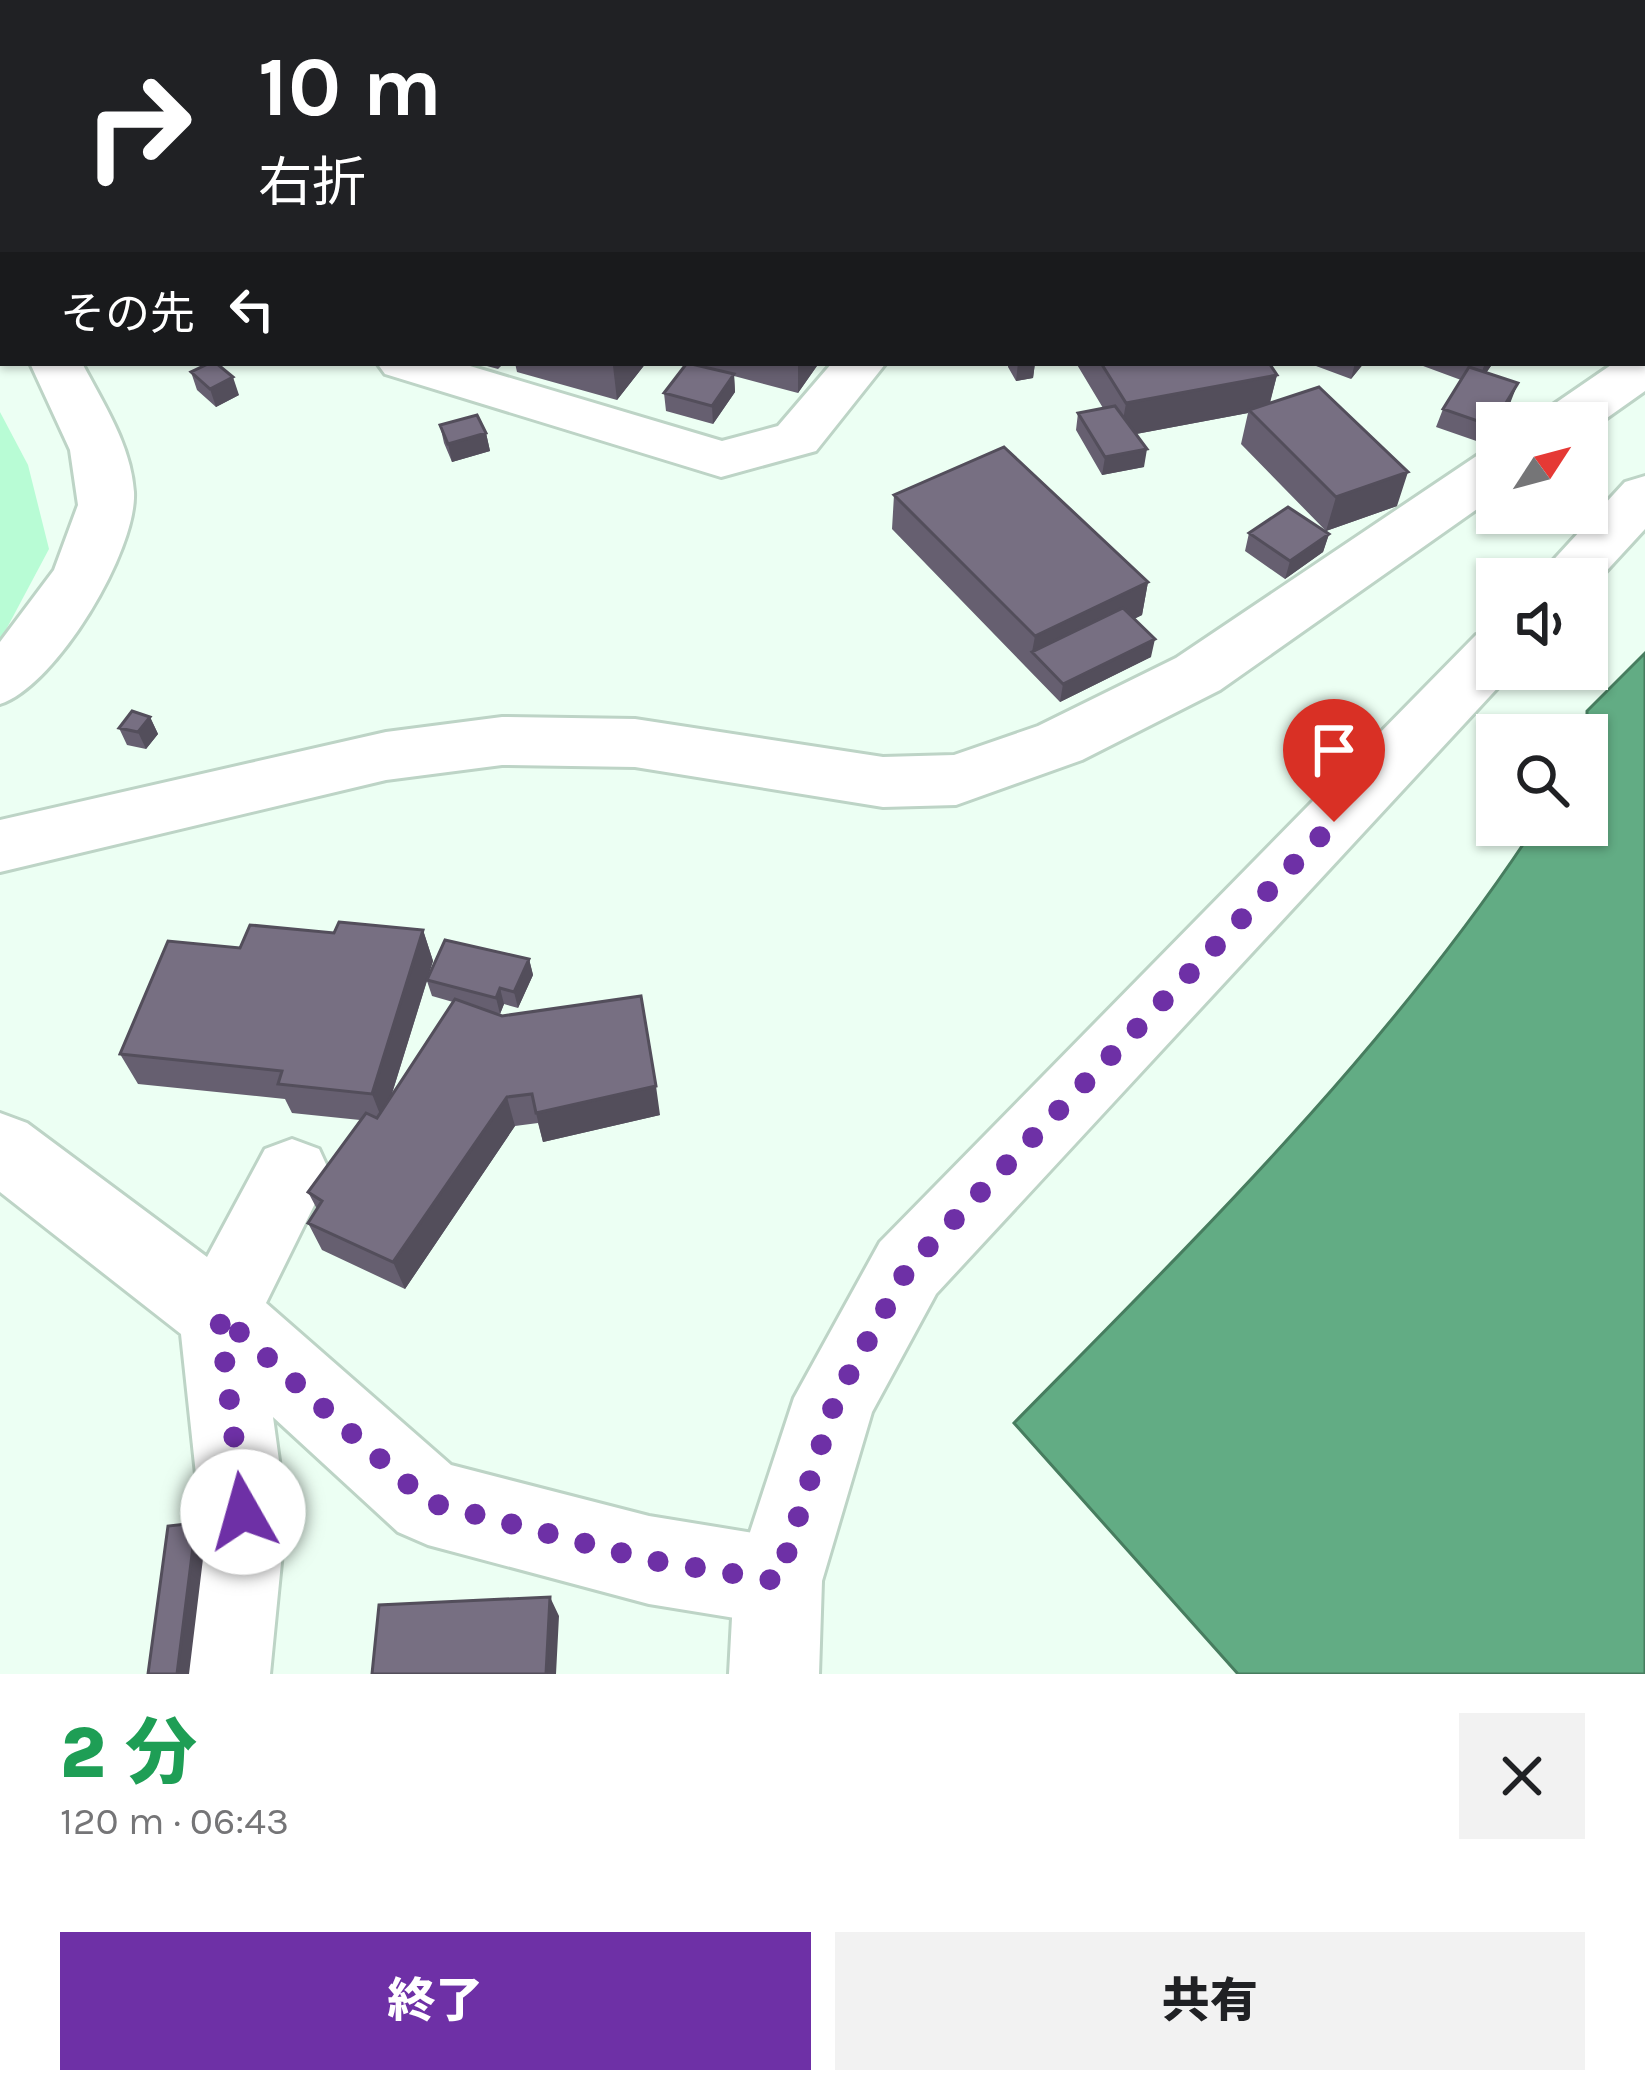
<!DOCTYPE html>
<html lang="ja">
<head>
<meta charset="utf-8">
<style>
  body { margin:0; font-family:Karla,"Noto Sans JP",sans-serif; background:#f2f2f2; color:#202124; height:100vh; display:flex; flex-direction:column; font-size:45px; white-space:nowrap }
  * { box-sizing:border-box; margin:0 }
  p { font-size:39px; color:#757577 }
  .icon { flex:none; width:66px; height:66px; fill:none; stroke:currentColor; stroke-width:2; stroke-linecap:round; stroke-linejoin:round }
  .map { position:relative; height:1674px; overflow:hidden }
  .panel { display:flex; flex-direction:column; background:#fff; flex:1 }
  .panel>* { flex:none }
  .hud { position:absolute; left:0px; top:0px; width:1647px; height:366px; box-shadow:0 3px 9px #0004; background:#202124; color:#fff; overflow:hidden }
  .needle { width:78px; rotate:54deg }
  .fabs { position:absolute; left:1476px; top:402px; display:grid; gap:24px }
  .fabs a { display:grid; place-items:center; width:132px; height:132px; border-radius:0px; background:#fff; box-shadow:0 3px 9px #0004; font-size:60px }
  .pin { position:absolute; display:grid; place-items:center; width:102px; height:102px; color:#fff; margin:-123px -51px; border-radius:50% 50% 50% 0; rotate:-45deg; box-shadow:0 0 12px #0007 }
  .pin .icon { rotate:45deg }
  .me { position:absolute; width:132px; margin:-66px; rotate:353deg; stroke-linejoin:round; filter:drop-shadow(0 0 9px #0008) }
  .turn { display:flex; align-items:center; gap:42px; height:252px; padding:0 60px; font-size:54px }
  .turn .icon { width:156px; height:156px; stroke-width:2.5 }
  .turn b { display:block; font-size:84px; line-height:102px }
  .then { display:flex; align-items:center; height:114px; padding:0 60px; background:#0003; gap:24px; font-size:45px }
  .round { display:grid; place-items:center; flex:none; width:126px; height:126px; border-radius:0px; background:#f2f2f2 }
  .headline { display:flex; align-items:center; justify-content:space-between; height:204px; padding:0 60px }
  h1 { font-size:72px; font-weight:800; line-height:90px; color:#1e9e55 }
  .button { display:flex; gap:24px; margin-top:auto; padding:24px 60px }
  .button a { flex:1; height:138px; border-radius:0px; background:#6e30a6; color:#fff; font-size:48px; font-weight:800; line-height:138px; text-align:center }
  .button a+a { background:#f2f2f2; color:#202124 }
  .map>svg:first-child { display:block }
  .green { fill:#b8fcd5 }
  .water { fill:#62ac84; stroke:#477d5f; stroke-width:3 }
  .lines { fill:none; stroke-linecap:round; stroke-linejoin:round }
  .minor-casing { stroke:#bdd4c6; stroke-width:6 }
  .tertiary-casing { stroke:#bdd4c6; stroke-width:6 }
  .minor { fill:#fff; fill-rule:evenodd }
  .tertiary { fill:#fff; fill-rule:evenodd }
  .wall { fill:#665f70; fill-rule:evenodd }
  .shaded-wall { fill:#534e5b }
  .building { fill:#776f82; stroke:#534e5b; stroke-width:3 }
  .route { stroke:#6e30a6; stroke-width:21; stroke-dasharray:0 37.8 }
</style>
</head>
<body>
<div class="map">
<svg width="1645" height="1674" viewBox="0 0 1645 1674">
  <rect width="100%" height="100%" fill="#ecfff3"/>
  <path class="green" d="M0,412L28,465L49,549L0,641Z"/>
  <path class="water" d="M1645,653V1674H1238L1014,1423C1200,1234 1390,1048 1536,825H1587V711Z"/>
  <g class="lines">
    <defs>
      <path id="minor" d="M0,0L22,3H3L0,25Z
        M147,0H189L146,3Z
        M847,0H890L845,3Z
        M933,0H987L989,3H935Z
        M1278,0H1320L1277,3Z
        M0,152L3,153V202L0,201Z
        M1645,350V391L1587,432V423H1536L1544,411L1614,363H1644Z
        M30,363H82C103,403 131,445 134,492C137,551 56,686 0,704V642L54,570L78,505L70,450Z
        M377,363H460L722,441L778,426L832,363H886L816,451L721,477L385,374Z
        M1497,450V495L1220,690L1082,760L956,805L883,807L635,767L502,765L386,780L0,872V820L386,732L502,717L635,719L883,757L954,755L1038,726L1176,658L1478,455Z
        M0,1113L27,1123L207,1257L265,1149L292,1139L319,1149L330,1173L266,1303L451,1465L649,1516L778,1537L809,1550L822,1581L809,1612L778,1625L649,1604L428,1545L398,1532L273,1417L286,1512L270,1674H180L200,1512L181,1334L0,1192Z"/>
      <path id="tertiary" d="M1645,476V529L1587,592V579H1536L1625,482Z
        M1497,628V669H1515L936,1294L872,1412L822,1581L819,1674H729L734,1581L794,1398L880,1242L1476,635Z"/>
    </defs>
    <use href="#minor" class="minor-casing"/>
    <use href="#tertiary" class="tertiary-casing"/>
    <use href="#minor" class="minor"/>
    <use href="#tertiary" class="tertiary"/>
  </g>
  <path class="wall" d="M19,0H124L123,3H18Z
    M186,0H303L312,3H187Z
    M486,0H816L820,3H497L496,0L494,2Z
    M1070,0H1128L1126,3H1083Z
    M1148,0H1254L1253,3H1148Z
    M1644,142H1645V281H1644Z
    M476,363H504L498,369Z
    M515,363H646L617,400L517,372Z
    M676,363H691L706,367L705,363H819L798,393L734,376L735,392L713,424L666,411L664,393L685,366Z
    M1008,363H1035L1033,378L1016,381L1008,367Z
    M1076,363H1269L1277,375L1270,403L1397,506L1326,531L1241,444L1248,413L1136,434L1144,467L1102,475L1076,430L1078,413L1103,408Z
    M1308,363H1364L1351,379Z
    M1415,363H1493L1486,373L1511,401L1485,444L1436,427L1443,409L1461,380Z
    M191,372L239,395L216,407L197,390Z
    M440,425L486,433L490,451L452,462L444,443Z
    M894,495L1148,582L1142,615L1134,619L1151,657L1060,702L892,529Z
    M1249,533L1329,534L1323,552L1285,579L1245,551Z
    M150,717L158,734L146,749L127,745L119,728Z
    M423,930L433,961L427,979L529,959L533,975L518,1008L504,1004L500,1014L485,1010L660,1115L543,1142L538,1123L515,1126L405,1289L322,1250L308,1223L317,1209L308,1192L360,1120L292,1113L285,1099L138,1084L120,1054L240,948L334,933ZM427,981L432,996L453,1002L391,1097Z"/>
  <path class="shaded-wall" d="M1236,0H1254L1253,3H1234Z
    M615,363H646L617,400L613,366Z
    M798,363H819L798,393Z
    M1018,363H1035L1033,378L1016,381Z
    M1355,363H1364L1351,379Z
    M1485,363H1493L1477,386Z
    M734,374L735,392L713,424L712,406Z
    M1277,375L1268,409L1249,410L1248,413L1120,437L1126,403Z
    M233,377L239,395L216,407L210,389Z
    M1518,383L1511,401L1485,444L1492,426Z
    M486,433L490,451L452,462L448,444Z
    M1147,449L1144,467L1102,475L1105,457Z
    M1408,472L1397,506L1326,531L1336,497Z
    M1329,534L1323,552L1285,579L1290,561Z
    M1148,582L1142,615L1043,664L1032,652L1035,636Z
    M1155,639L1151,657L1060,702L1063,684Z
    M150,717L158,734L146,749L138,732Z
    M423,930L433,961L383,1122L372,1094Z
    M529,959L533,975L518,1008L514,992Z
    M500,988L504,1004L500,1014L496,998Z
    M656,1086L660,1115L543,1142L536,1113Z
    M507,1097L515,1126L405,1289L393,1262Z
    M196,1523L206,1534L189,1674H177Z
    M550,1597L559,1616L556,1674H546Z"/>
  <path class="building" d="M19,0H56L55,3H18Z
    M202,0H277L273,3H212Z
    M289,0H303L312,3H284Z
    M323,0H337L346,3H319Z
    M614,0H684L681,3H632Z
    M696,0H768L781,3H692Z
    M788,0H816L820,1L818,3H791L793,1Z
    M914,0H943L958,3H912Z
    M1327,0H1411L1424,3H1325Z
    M1411,0H1431L1443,3H1424Z
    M1475,0H1555L1554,3H1473Z
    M1644,197L1645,198V243H1644Z
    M210,363H216L233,377L210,389L191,372Z
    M687,363L734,374L712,406L664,393Z
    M1101,363H1269L1277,375L1126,403Z
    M1469,367L1518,383L1492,426L1443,409Z
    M1319,387L1408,472L1336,497L1249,410Z
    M1115,406L1147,449L1105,457L1078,413Z
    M477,415L486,433L448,444L440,425Z
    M1004,447L1148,582L1035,636L894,495Z
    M1288,507L1329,534L1290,561L1249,533Z
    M1123,608L1155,639L1063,684L1032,652Z
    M132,711L150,717L138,732L119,728Z
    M339,922L423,930L372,1094L278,1084L282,1071L120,1054L168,941L240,948L250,925L334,933Z
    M445,940L529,959L514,992L500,988L496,998L427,980Z
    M641,996L656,1086L536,1113L532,1094L507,1097L393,1262L308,1223L322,1201L308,1192L366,1113L377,1118L455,999L502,1016Z
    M196,1523L177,1674H148L168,1526Z
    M550,1597L546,1674H372L379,1605Z"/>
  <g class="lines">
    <path class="route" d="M243,1512L219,1314L428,1502L649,1560L778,1581L836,1398L908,1268L1334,822"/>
  </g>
</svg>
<div class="fabs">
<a><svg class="needle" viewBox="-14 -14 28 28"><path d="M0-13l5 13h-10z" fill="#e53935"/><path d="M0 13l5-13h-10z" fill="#757577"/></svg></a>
<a><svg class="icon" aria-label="sound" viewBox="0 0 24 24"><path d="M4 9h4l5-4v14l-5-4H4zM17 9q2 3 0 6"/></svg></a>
<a><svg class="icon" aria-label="search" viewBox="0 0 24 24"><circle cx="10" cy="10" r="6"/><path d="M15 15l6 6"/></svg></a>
</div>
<div class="pin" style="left:1334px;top:822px;background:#d93025"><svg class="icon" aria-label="arrive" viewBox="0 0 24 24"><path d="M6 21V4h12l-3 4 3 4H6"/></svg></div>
<svg class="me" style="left:243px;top:1512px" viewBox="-20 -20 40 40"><circle r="19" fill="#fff"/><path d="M0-13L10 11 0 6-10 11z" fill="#6e30a6"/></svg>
<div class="hud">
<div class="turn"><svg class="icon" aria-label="right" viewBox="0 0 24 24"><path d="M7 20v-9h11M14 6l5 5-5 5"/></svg><div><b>10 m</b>右折</div></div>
<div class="then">その先<svg class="icon" aria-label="left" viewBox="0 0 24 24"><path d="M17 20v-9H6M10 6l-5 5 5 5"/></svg></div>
</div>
</div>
<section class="panel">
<div class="headline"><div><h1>2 分</h1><p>120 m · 06:43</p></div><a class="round"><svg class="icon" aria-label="close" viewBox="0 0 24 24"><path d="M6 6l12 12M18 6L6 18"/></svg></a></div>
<div class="button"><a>終了</a><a>共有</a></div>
</section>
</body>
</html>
